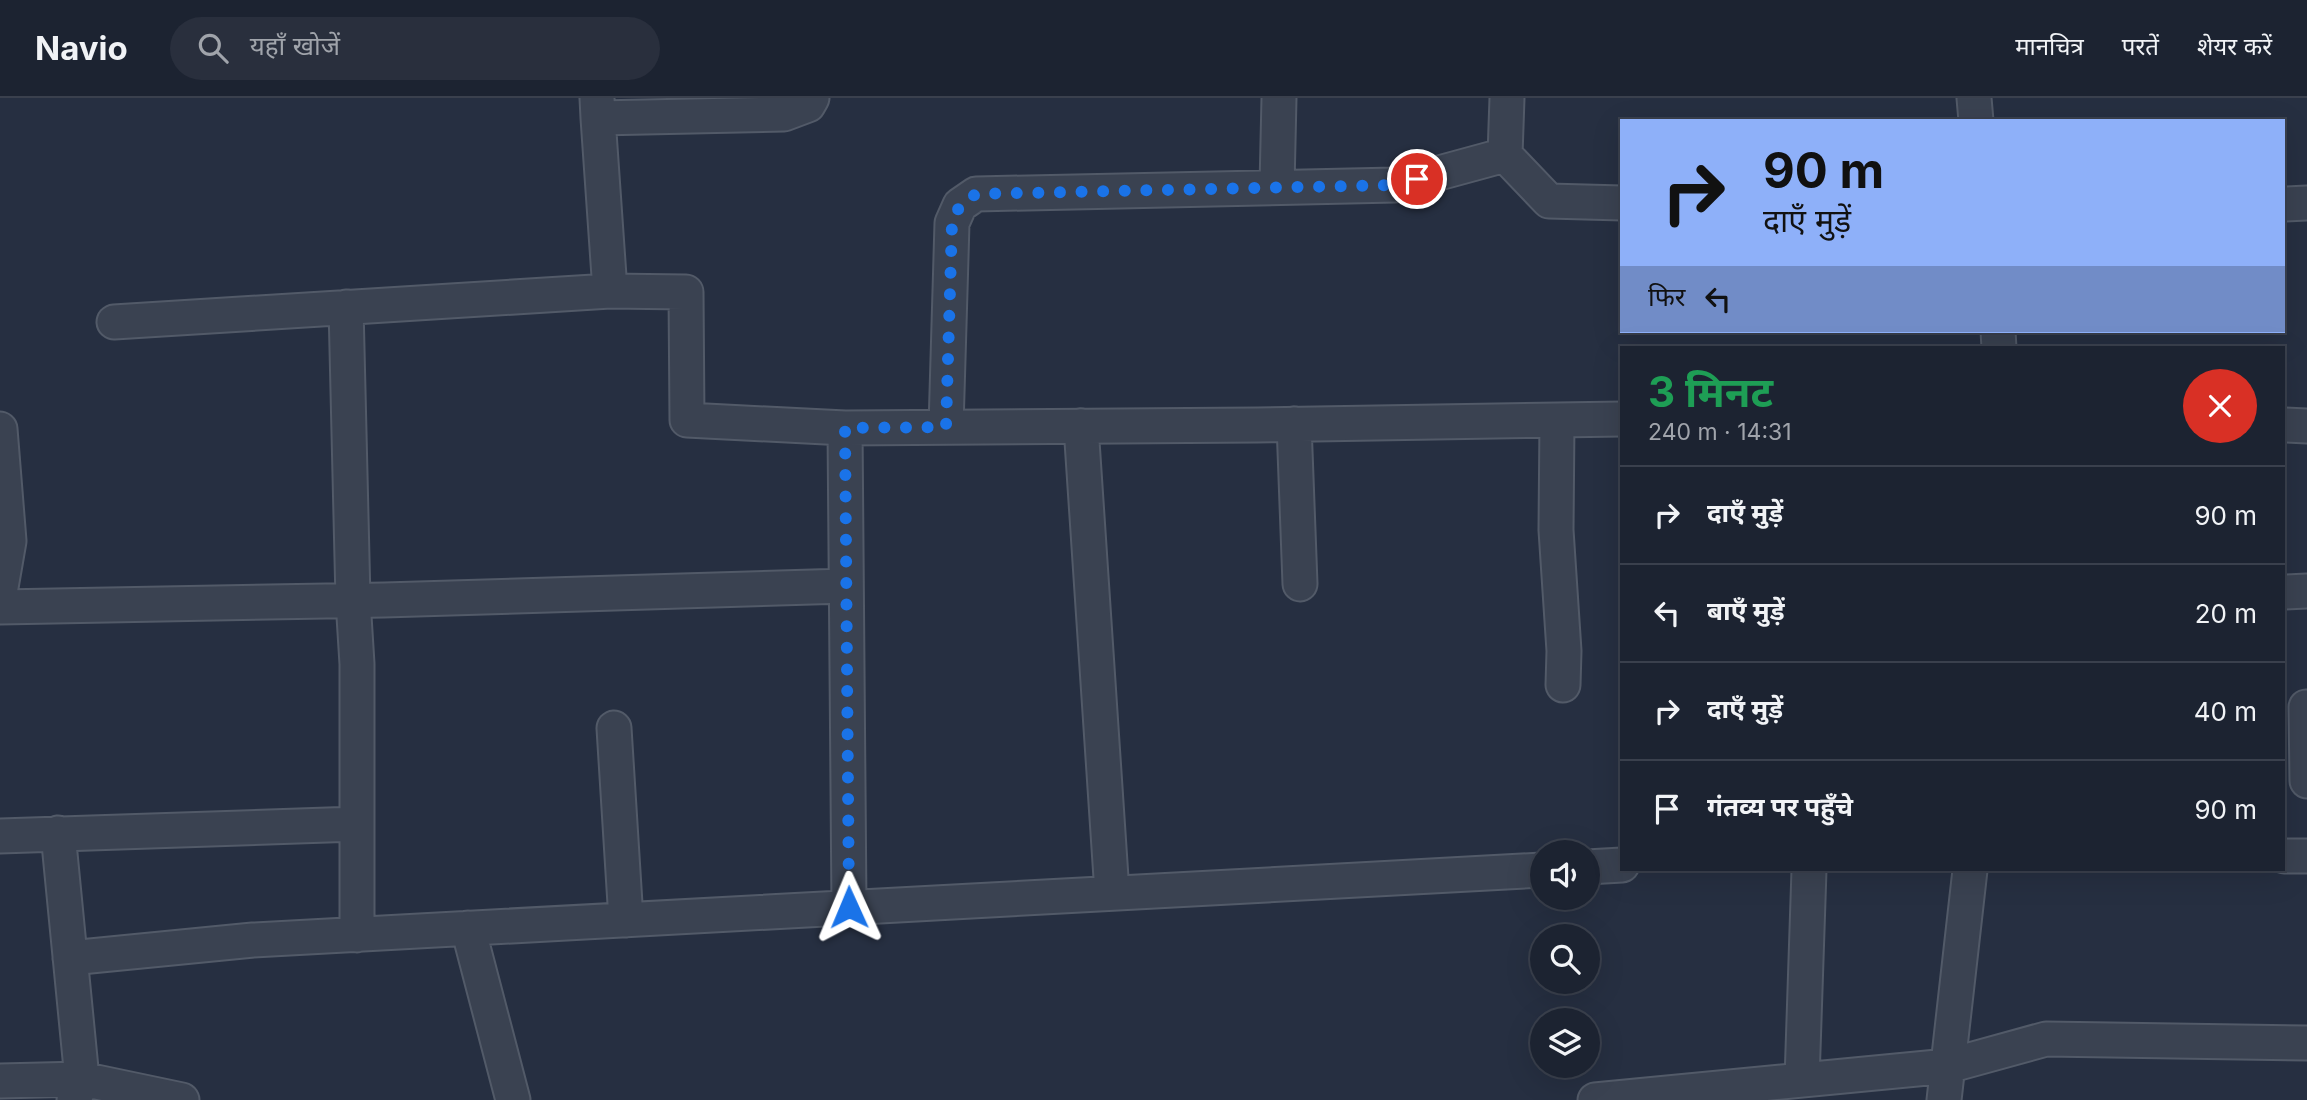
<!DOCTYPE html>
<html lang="hi">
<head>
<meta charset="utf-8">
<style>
  body { margin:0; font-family:Inter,"Noto Sans Devanagari",sans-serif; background:#292f3d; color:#f1f3f6; height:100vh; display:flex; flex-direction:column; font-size:26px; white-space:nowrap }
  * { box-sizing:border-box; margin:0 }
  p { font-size:23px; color:#a0a4ab }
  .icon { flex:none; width:38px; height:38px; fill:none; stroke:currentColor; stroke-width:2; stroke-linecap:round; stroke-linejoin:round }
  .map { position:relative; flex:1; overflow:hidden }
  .sheet { position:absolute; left:1620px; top:248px; width:665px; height:525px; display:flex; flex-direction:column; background:#1c2331; border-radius:0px; box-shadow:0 7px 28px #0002,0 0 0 2px #3a404d }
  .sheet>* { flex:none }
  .banner { position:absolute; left:1620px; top:21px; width:665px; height:214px; border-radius:0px; box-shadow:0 7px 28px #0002,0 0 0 2px #3a404d; background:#8eb0f9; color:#111; overflow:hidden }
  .controls { position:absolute; left:1530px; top:742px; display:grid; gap:14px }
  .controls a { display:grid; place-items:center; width:70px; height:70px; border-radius:50%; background:#1c2331; box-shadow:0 7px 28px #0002,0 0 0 2px #3a404d; font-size:35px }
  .pin { position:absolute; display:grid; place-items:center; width:60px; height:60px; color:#fff; margin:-30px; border:4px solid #fff; border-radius:50%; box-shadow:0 2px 7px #0007 }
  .me { position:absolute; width:77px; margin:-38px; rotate:359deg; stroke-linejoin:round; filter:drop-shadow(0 0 5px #0008) }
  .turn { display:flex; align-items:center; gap:24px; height:147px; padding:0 28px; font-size:32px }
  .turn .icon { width:91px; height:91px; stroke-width:2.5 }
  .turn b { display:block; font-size:49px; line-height:60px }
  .then { display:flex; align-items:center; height:66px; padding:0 28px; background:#0003; gap:14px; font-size:26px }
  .round { display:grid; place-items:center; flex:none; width:74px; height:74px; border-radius:37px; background:#292f3d }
  .headline { display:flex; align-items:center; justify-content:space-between; height:119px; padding:0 28px }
  h1 { font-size:42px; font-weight:700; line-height:52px; color:#1e9e55 }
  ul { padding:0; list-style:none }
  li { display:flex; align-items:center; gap:21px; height:98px; padding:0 28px; border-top:2px solid #3a404d }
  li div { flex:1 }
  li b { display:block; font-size:26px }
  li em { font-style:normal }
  header { display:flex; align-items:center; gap:42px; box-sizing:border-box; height:98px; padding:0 35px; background:#1c2331; border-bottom:2px solid #3a404d }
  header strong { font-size:33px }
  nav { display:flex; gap:38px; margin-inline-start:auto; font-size:24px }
  .search { width:490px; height:63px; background:#292f3d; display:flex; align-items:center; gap:18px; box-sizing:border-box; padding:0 24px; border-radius:38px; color:#a0a4ab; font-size:26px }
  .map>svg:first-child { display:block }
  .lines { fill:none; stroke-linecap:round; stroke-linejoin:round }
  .minor-casing { stroke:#525a68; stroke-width:37 }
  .minor { stroke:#3a4251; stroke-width:33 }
  .route { stroke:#1a73e8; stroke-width:12; stroke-dasharray:0 21.6 }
</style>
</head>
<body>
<header>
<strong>Navio</strong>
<div class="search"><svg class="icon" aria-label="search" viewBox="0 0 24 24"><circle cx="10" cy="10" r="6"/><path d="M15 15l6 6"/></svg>यहाँ खोजें</div>
<nav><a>मानचित्र</a><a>परतें</a><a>शेयर करें</a></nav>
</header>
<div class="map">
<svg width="2307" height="1002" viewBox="0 0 2307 1002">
  <rect width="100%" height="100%" fill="#262f41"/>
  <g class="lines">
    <defs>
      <path id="minor" d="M597,0L598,20L784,16L808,7L812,0
        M1507,0L1505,57L1549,103L1622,105
        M1974,0L1976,23
        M1277,88L1279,0
        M2284,106L2307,105
        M610,193L686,194L687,322L845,330
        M346,209L353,502L357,566V837
        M114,224L610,193L598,20
        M1998,233L1999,250
        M1557,323L1556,432L1564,553L1563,587
        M1294,326L1300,486
        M2284,327L2307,328
        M1081,328L1112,795
        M946,329L952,125L960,107L976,96L1395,87L1505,57
        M0,331L9,443L0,495
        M2284,494L2307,493
        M0,509L384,502L846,488
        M2306,609L2307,683
        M614,630L626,822
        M58,735L82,981L74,1002
        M0,738L357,726
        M2284,758H2307
        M1587,769L1622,767
        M849,809L845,330L1257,327L1622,321
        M468,830L513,1002
        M70,860L253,842L1542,772
        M1802,982L1809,772
        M0,983L82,981L182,1002
        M1595,1002L1948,968L2046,941L2307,945
        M1944,1002L1970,772"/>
    </defs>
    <use href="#minor" class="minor-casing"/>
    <use href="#minor" class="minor"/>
  </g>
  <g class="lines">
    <path class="route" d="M849,809L845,330L946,329L952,125L960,107L976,96L1395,87L1417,81"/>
  </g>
</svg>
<div class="controls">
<a><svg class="icon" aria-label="sound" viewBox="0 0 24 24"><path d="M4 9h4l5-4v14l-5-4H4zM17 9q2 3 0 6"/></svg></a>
<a><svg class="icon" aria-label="search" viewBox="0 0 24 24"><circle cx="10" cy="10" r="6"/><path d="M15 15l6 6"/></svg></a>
<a><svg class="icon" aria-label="layers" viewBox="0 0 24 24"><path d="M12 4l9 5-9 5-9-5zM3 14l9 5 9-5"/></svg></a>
</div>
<div class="pin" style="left:1417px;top:81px;background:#d93025"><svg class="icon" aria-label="arrive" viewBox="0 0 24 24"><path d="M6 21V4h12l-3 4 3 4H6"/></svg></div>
<svg class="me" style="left:849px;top:809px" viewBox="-20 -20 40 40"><path d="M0-17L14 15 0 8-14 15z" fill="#1a73e8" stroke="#fff" stroke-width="4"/></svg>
<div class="banner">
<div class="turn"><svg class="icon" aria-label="right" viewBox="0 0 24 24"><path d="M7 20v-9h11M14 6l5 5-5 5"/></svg><div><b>90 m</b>दाएँ मुड़ें</div></div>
<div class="then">फिर<svg class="icon" aria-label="left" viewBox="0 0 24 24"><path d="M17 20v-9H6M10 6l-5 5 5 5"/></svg></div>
</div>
<section class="sheet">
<div class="headline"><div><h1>3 मिनट</h1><p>240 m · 14:31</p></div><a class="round" style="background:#d93025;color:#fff"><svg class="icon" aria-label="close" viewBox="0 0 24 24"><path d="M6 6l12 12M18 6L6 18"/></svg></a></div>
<ul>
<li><svg class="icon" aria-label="right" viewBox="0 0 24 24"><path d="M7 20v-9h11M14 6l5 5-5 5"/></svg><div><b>दाएँ मुड़ें</b></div><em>90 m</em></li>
<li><svg class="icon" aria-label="left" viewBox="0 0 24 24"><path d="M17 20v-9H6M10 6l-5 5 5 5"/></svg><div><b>बाएँ मुड़ें</b></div><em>20 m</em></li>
<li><svg class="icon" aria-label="right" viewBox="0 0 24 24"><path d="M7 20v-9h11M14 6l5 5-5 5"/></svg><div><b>दाएँ मुड़ें</b></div><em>40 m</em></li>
<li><svg class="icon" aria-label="arrive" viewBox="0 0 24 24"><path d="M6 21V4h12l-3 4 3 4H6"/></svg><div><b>गंतव्य पर पहुँचे</b></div><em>90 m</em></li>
</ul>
</section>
</div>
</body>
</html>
